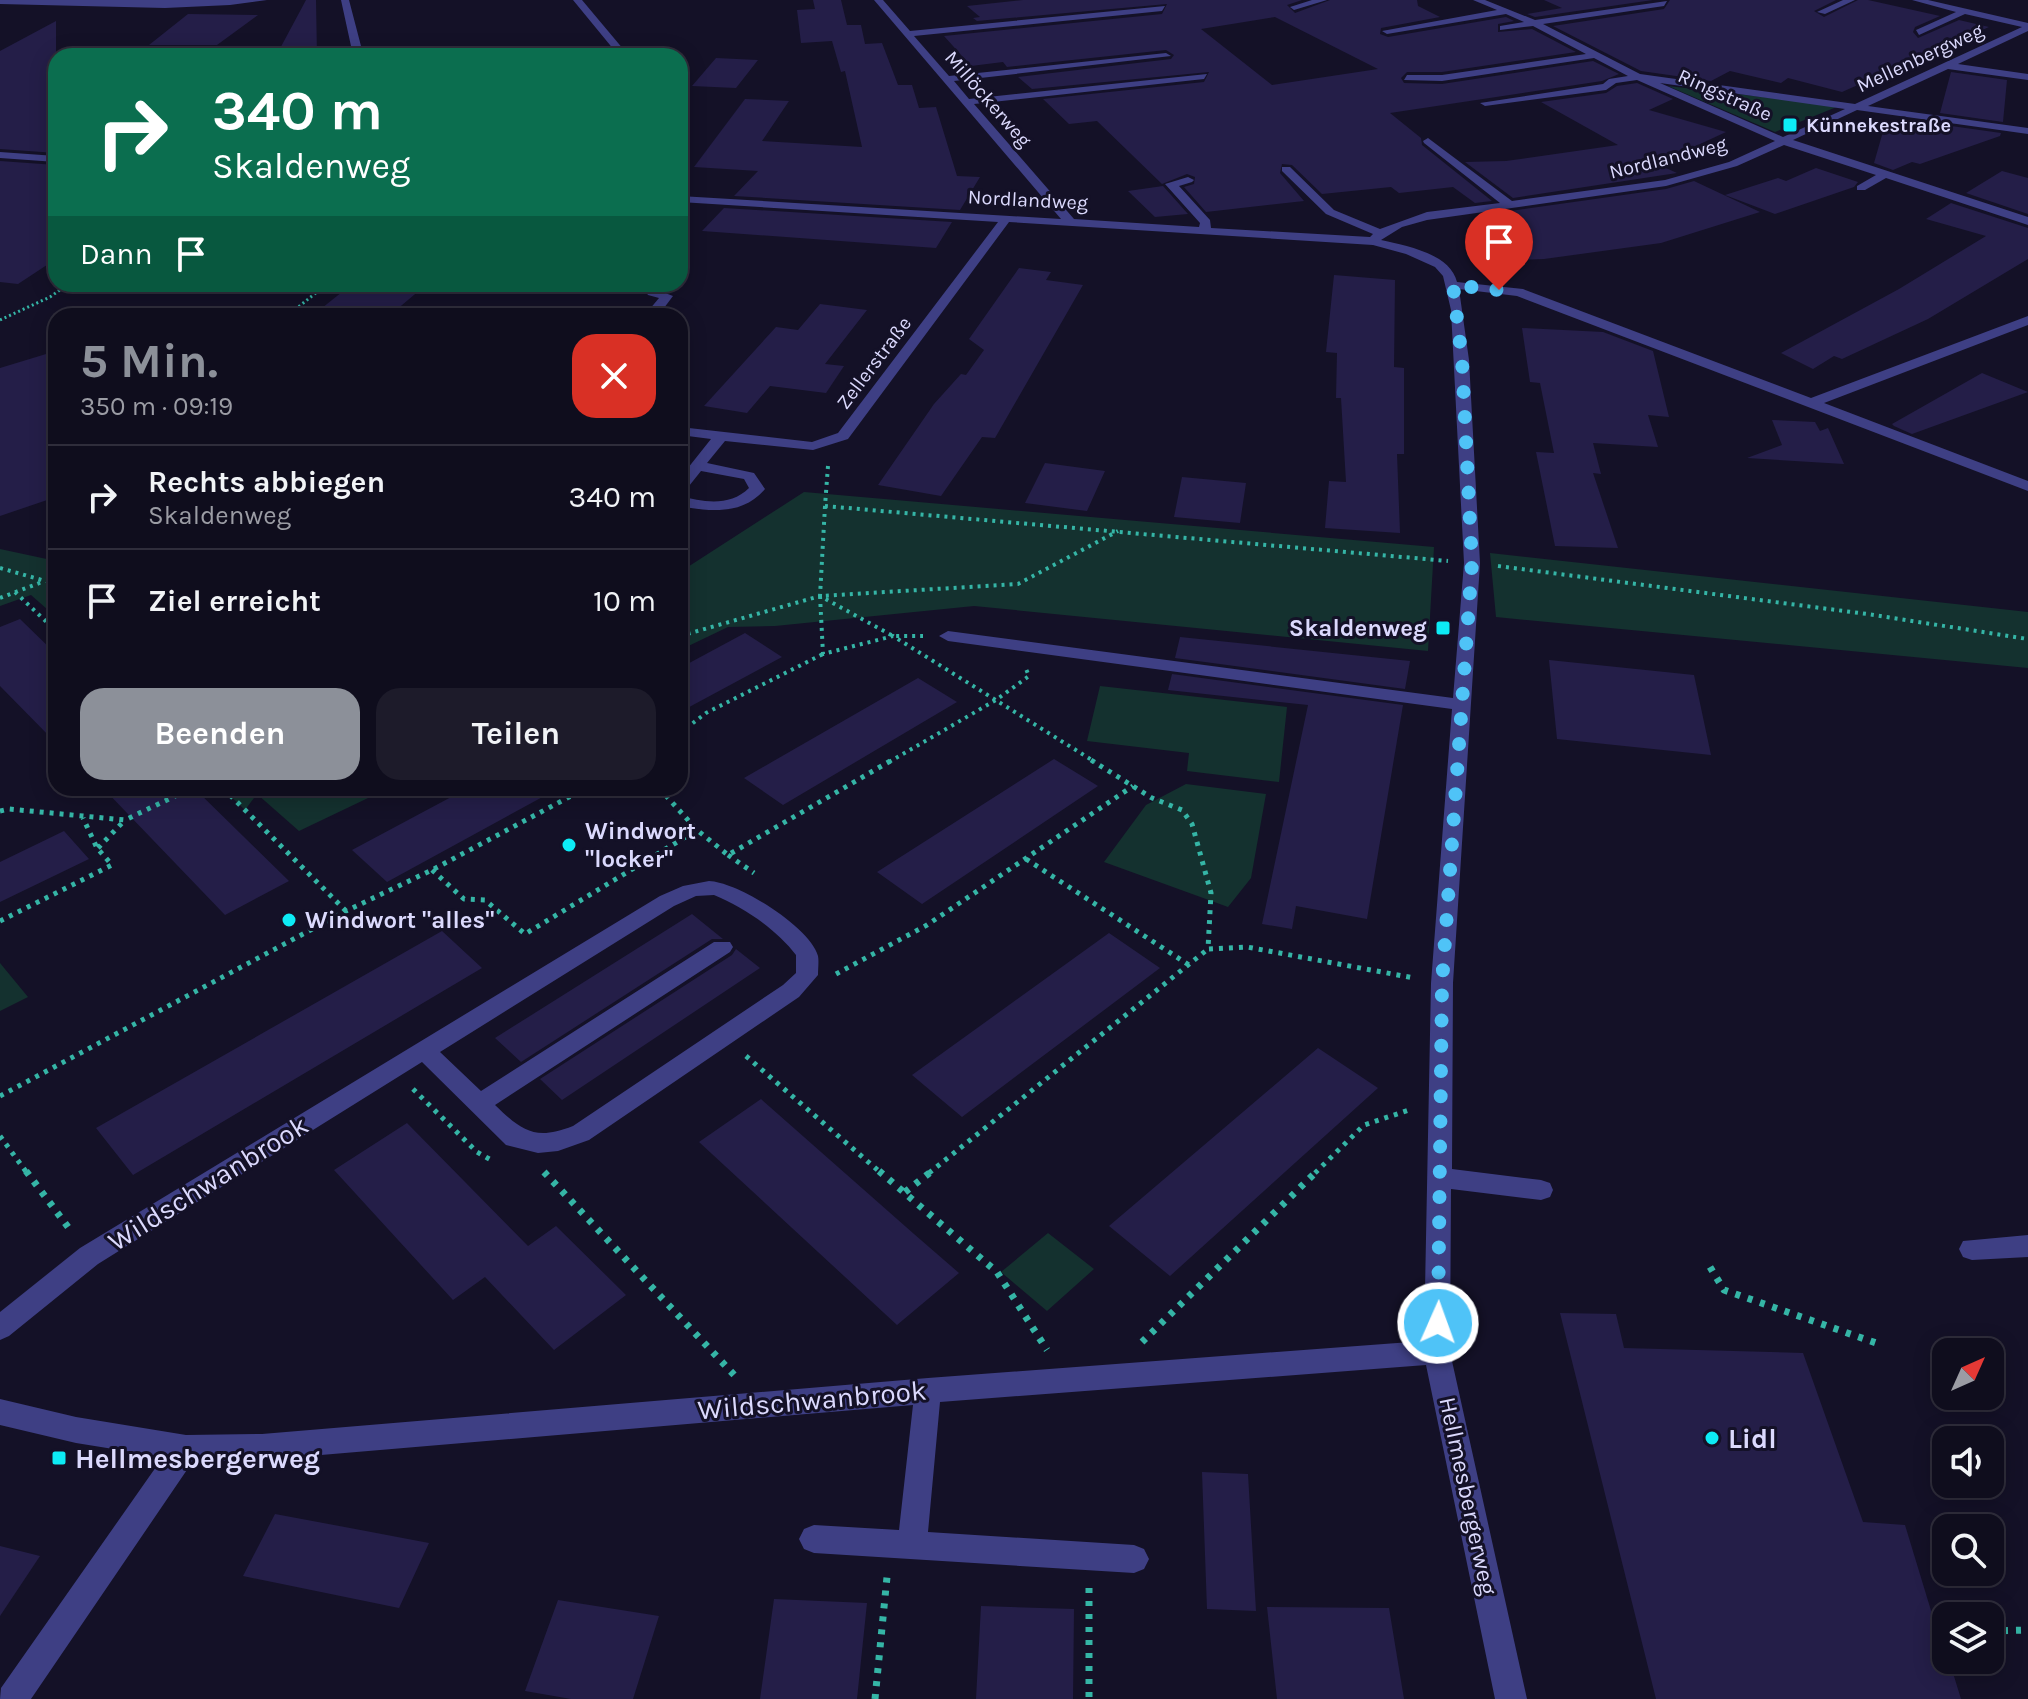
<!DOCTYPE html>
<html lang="de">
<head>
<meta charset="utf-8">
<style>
  body { margin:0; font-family:Karla,sans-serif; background:#1d1b2a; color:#f1f3f6; height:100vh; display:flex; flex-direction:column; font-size:30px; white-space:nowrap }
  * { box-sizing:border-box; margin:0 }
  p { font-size:26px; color:#9b9ca4 }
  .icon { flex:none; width:44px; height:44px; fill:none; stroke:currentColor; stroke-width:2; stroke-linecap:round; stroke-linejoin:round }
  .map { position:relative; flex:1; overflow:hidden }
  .side { position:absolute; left:48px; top:308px; width:640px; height:488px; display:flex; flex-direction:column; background:#0f0d1d; border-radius:24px; box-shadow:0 4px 20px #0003,0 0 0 2px #2f2d3b }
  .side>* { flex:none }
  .banner { position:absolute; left:48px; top:48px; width:640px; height:244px; border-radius:24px; box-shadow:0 4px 20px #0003,0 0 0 2px #2f2d3b; background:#0b6e4f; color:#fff; overflow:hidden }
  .needle { width:52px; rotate:45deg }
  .controls { position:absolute; left:1932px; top:1338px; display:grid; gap:16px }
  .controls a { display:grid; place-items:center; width:72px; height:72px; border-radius:16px; background:#0f0d1d; box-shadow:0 4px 20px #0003,0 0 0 2px #2f2d3b; font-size:40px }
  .pin { position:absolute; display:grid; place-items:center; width:68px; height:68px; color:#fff; margin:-82px -34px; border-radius:50% 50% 50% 0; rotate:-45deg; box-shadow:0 0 8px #0007 }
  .pin .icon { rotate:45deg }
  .me { position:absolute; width:88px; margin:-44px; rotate:2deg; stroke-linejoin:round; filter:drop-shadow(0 0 6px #0008) }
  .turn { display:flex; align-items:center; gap:28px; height:168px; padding:0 32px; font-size:36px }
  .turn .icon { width:104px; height:104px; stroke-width:2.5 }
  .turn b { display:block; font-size:56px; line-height:68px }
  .then { display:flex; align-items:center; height:76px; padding:0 32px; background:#0003; gap:16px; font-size:30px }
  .round { display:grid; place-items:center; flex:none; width:84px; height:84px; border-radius:24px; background:#1d1b2a }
  .head { display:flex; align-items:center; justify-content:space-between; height:136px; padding:0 32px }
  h1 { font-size:48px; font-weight:700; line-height:60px; color:#8c9099 }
  .primary-button { display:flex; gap:16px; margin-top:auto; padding:16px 32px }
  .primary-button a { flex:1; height:92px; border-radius:24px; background:#8c9099; color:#fff; font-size:32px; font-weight:700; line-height:92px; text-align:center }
  .primary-button a+a { background:#1d1b2a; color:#f1f3f6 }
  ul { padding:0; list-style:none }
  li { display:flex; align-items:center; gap:24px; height:104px; padding:0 32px; border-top:2px solid #2f2d3b }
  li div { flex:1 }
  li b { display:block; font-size:30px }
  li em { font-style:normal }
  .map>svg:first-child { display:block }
  .green { fill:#14312f }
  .building { fill:#241e48; fill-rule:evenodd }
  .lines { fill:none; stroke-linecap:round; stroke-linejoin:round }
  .path-far3 { stroke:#35b5a6; stroke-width:3; stroke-dasharray:2 3; stroke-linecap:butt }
  .path-far2 { stroke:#35b5a6; stroke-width:4; stroke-dasharray:3 5; stroke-linecap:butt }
  .path-far1 { stroke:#35b5a6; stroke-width:5; stroke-dasharray:4 6; stroke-linecap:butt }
  .path { stroke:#35b5a6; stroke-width:7; stroke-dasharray:5 8; stroke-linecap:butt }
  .minor { fill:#3e3f84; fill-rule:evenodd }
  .route { stroke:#4fc3f7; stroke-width:14; stroke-dasharray:0 25.2 }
  .poi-dot { fill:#0debf5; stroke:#141127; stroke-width:3 }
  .labels { text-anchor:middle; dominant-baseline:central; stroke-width:6; stroke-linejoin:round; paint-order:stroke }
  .far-street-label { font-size:20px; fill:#dbd9fd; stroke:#141127 }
  .far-poi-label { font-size:20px; font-weight:bold; fill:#dbd9fd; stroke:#141127; text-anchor:start }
  .poi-label { font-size:24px; font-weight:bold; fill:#dbd9fd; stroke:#141127; text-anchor:start }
  .street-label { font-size:24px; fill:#dbd9fd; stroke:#141127 }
  .near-street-label { font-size:28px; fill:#dbd9fd; stroke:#141127 }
  .near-poi-label { font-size:28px; font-weight:bold; fill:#dbd9fd; stroke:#141127; text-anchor:start }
</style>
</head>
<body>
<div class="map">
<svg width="2028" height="1699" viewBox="0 0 2028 1699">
  <rect width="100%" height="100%" fill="#141127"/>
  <path class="green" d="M1668,86L1839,106L1775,132Z
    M804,492L1434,547L1428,651L974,606L775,626L728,627L680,650V572Z
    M0,549L56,561V617L31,595L0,606Z
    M1490,553L2028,612V668L1496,617Z
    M1100,686L1287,707L1279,782L1187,771L1189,753L1087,741Z
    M1186,784L1266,794L1251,878L1228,907L1104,862L1146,805Z
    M222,788H389L299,831L257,794L245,810Z
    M0,963L28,997L0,1011Z
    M1048,1233L1094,1269L1047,1311L1001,1272Z"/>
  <path class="building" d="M306,0H316L317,56H276Z
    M813,0H841L847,25H861L865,44L882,43L898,85H912L919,108L936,107L957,176L980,177L960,210L734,196L758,171L694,167L745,99L789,101L762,141L862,147L845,71L841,72L832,41L801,43L797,10L815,9Z
    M1023,0H1302L1287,5L1295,13L1330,0H1417L1418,6L1440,17L1381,28L1380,34L1388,37L1506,17L1514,21L1498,24V32L1532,29L1576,52L1442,72H1407L1401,78L1404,83L1442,84L1593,61L1619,74L1602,81L1390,113L1421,138L1422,145L1492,201L1475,203L1453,187L1399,193L1391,187L1322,194L1292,165L1282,164L1280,173L1304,201L1206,212L1184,187L1194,184L1195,177L1187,174L1162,184L1097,121L1069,124L1043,99L1204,82L1209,72L1032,89L1018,77L1171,59L1174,55L1166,50L1007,67L1003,62L971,66L944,36L1162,14L1167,4L977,21L973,18L980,17L967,6ZM1275,17L1378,69L1272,85L1201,29Z
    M1544,0H1653L1535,17L1527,14L1562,8Z
    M1670,0H1836L1814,11L1824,17L1858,0H1868L1940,16L1915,27L1913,32L1918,38L1959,20L1989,27L1842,92L1788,78L1781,83L1730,71L1711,81L1641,71L1553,26L1664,9Z
    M188,14L258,15L217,45H149Z
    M56,21V153L0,149V51Z
    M716,58L758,60L736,88L692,86Z
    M1951,72L2007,80L2003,122L1940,113Z
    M1637,83L1673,99L1649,110L1726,132L1657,164L1677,173L1513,198L1465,162L1506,161L1618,145L1541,102L1606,93L1617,86Z
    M1886,121L1936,128L1937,124L2001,133L2000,136L1920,164L1912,162L1893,170L1874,163Z
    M0,161L56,165V259L18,284L0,282Z
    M1816,168L1858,182L1854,187L1775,214L1725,195L1778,178L1786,181Z
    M2002,171L2028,178V214L1966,193Z
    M1694,181L1760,212L1661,243L1544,259L1490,261L1500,252L1474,246L1499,221L1489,214L1666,189Z
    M1163,186L1188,214L1155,217L1128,191Z
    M1951,203L2028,228V259L1928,319L1842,359L1834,356L1813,369L1781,353L1899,289L1986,236L1926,219Z
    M724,208L952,222L936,248L702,231Z
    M1019,268L1051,272L1046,280L1083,285L995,438L982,437L941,496L878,485L934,404L961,374L966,375L984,350L969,339Z
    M1334,275L1395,280L1394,367L1404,368V454H1397L1400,533L1325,528L1329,481L1346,482L1341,398H1336L1337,353L1326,352Z
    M352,284H427L389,316H312Z
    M820,304L867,310L825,364L844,366L826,393L770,386L747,413L704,406L776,327L798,330Z
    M1522,328L1603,332L1653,351L1669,417L1648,415L1658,447L1593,443L1601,474L1593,473L1618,548L1555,546L1536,452L1554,453L1540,383L1530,382Z
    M56,351V497L0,516V368Z
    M1982,373L2028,392L1912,434L1894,426L1892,424Z
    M1772,420L1815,422L1820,431L1828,428L1844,464L1747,458L1782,445Z
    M1045,463L1105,471L1087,511L1025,503Z
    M1182,477L1246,483L1240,523L1174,517Z
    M20,619L56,654V743L0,686V627Z
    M745,633L782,657L680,712V668Z
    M1180,637L1410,661L1405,689L1175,658Z
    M1549,660L1694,675L1711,755L1557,739Z
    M1172,674L1403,705L1367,919L1296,906L1292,929L1262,924L1308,705L1168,690Z
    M918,678L957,702L783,805L744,778Z
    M1054,759L1098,786L922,904L877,872Z
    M103,788H194L289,881L225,915Z
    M468,788H559L387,882L352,850Z
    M64,831L89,859L0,902V862Z
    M692,914L723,939H712L521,1062L495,1038Z
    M442,931L482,968L133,1175L96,1128Z
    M1109,933L1160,968L962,1117L912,1075Z
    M736,949L760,968L562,1100L540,1079L732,955Z
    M1318,1048L1378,1088L1170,1276L1109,1226Z
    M761,1099L914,1234L959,1273L897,1325L699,1142Z
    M407,1123L528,1246L556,1226L626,1295L554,1350L485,1277L453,1300L334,1170Z
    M1560,1313L1616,1314L1624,1348L1803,1353L1863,1522L1905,1525L1946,1660H1949L1961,1699H1656Z
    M1202,1472L1248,1474L1256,1611L1207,1609Z
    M275,1514L350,1528L429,1543L399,1608L243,1576Z
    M0,1546L40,1556L0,1616Z
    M774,1599L867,1603L857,1699H760Z
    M558,1600L659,1616L633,1699H571L525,1691Z
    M981,1606L1074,1609L1073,1699H976Z
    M1267,1607L1389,1608L1404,1699H1277Z"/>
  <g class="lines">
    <path class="path-far3" d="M287,316L327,284
      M0,320L50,297L68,284"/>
    <path class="path-far2" d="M828,466L825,506L1448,561
      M825,506L820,596L1018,584L1118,531
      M1498,566L1867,614L2028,639
      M0,568L56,584
      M15,592L56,631
      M820,596L823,654L893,636L1095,762
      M0,598L42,582
      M680,636L820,596L893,636H923
      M680,733L706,713L823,654
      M889,762L996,700L1029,676L1026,669"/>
    <path class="path-far1" d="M1091,760L1152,798L1182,810L1192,824L1211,893L1208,949L1247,947L1414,978
      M223,788L346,911
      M659,788L697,830L728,855L892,760
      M0,811L9,809L125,820L192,788
      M98,848L124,821
      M728,855L754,873
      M1026,859L1189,965
      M432,870L464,899L485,900L525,934L697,830
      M0,921L112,865L97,848L83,818
      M836,974L927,925L1133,786
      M746,1056L881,1173
      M413,1089L477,1152L491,1160
      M0,1096L346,911L432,870L586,788
      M0,1136L27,1173
      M929,1173L1208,949
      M1315,1173L1364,1125L1409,1110"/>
    <path class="path" d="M26,1171L71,1231
      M879,1171L997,1272L1047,1350
      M544,1172L736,1377
      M905,1192L932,1171
      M1710,1267L1724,1290L1882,1345
      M1142,1342L1317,1171
      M1089,1588V1699
      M1990,1631L2028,1630
      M875,1699L887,1577"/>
    <path class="minor" d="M0,0H267L230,5L165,8L0,4Z
      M341,0H349L361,46L357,56H347L351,46Z
      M573,0H582L629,56H619Z
      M874,0H883L910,31L1165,6L1162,11L914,36L949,76L1166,53L1171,56L954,81L969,99L1207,74L1204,79L974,104L1074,219L1199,227L1200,223L1165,184L1188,177L1194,180L1192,182L1179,186L1210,220L1211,228L1370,237L1373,234L1326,214L1282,171V167H1290L1334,210L1380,229L1427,212L1500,203L1424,143L1423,141L1428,138L1512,201L1665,180L1729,162L1775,141L1637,80L1616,83L1606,90L1485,106L1480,103L1603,84L1609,79L1628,76L1594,58L1442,81L1404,80L1407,75H1442L1586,54L1533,26L1500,30V26L1524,22L1506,14L1387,34L1382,31L1497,10L1473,0H1485L1535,20L1667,1L1664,6L1543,24L1640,74L1855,104L2022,27L1965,14L1919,35L1916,30L1956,12L1912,0H1928L2028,23V31L1958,64L2028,74V80L1948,69L1868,106L2028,128V134L1857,110L1793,140L2028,217V225L1886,178L1865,190H1857V186L1876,175L1784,145L1737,166L1666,186L1427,220L1402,227L1381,240C1406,246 1450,253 1457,282L1523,289L1811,398L2028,316V325L1824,403L2028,481V491L1517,296L1459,289L1469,360L1480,563L1453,983L1452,1169L1541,1180L1550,1183L1553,1190L1550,1197L1541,1200L1451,1189L1450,1352L1527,1699H1495L1426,1365L940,1402L928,1532L1134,1545L1144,1549L1149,1559L1144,1569L1134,1573L814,1553L804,1549L799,1539L804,1529L814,1525L899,1530L913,1405L262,1460L193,1461L31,1699H0L1,1688L163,1457L76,1443L0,1425V1399L76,1417L186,1435L262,1434L928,1378L1424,1341L1431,983L1452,709L948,641L939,636L948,631L1453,698L1464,563L1451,310L1443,276L1435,267L1406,254L1373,245L1009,222L848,439L813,450L725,441L707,463L754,473L765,489C743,515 710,512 680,506V496C703,502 730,507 749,488L744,479L701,471L685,491L680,493V478L711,439L680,435V427L812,442L838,433L998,222L680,202V196L1061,219ZM1660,83L1845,109L1783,137Z
      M1312,0H1327L1294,10L1290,7Z
      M1843,0H1855L1825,14L1817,12Z
      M0,152L56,156V162L0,158Z
      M652,288L673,296L658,316H644L659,298L648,295L646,292Z
      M709,881C738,882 810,927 818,956C819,961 818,969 818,975L799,997L589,1140L558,1151L538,1153L506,1145L422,1062L98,1264L9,1336L0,1340V1312L80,1248L660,896L683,886ZM714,895C744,907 777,930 796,955V973L783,985L573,1126C535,1141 522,1131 495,1105L730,952L733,947L730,942H714L481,1091L440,1052L674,906L696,896Z
      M2028,1235V1257L1972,1260L1963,1257L1959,1249L1963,1241Z"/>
  </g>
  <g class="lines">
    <path class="route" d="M1438,1323L1442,983L1472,563L1462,360L1453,285L1499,290"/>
  </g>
  <g class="poi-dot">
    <rect x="1782" y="117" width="16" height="16" rx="4"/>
    <rect x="1435" y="620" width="16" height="16" rx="4"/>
    <circle cx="569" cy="845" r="8"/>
    <circle cx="289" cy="920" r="8"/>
    <circle cx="1712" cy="1438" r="8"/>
    <rect x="51" y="1450" width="16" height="16" rx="4"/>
  </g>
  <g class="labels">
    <g class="far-street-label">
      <text transform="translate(1920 58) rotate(-25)">Mellenbergweg</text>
      <text transform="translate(1725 95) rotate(24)">Ringstraße</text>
      <text transform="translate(988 99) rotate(49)">Millöckerweg</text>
      <text transform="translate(1668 158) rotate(-14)">Nordlandweg</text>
      <text transform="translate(1028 200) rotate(3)">Nordlandweg</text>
      <text transform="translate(874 363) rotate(-53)">Zellerstraße</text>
    </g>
    <g class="far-poi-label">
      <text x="1806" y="125">Künnekestraße</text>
    </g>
    <g class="poi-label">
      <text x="1427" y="628" text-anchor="end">Skaldenweg</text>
      <text x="585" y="831">Windwort<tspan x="585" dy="28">"locker"</tspan></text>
      <text x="305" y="920">Windwort "alles"</text>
    </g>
    <g class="street-label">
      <text transform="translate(1468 1496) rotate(78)">Hellmesbergerweg</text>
    </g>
    <g class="near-street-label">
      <text transform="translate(208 1183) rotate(-32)">Wildschwanbrook</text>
      <text transform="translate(812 1400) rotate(-5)">Wildschwanbrook</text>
    </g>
    <g class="near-poi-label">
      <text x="1728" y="1438">Lidl</text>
      <text x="75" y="1458">Hellmesbergerweg</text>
    </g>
  </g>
</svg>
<div class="controls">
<a><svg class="needle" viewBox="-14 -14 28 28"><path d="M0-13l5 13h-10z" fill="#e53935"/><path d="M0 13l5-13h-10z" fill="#9b9ca4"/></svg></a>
<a><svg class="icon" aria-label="sound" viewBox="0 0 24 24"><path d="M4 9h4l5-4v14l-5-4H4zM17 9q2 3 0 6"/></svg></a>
<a><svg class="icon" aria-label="search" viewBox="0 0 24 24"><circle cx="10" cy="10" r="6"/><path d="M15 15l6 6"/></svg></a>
<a><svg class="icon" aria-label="layers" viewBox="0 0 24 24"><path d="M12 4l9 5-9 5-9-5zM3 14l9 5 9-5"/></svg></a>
</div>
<div class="pin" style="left:1499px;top:290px;background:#d93025"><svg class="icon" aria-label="arrive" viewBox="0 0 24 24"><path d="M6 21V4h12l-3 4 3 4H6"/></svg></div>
<svg class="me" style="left:1438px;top:1323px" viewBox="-20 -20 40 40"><circle r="17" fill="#4fc3f7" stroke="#fff" stroke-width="3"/><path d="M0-11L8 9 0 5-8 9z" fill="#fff"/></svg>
<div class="banner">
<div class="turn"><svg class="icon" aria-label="right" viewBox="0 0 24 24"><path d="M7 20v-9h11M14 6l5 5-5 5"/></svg><div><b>340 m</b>Skaldenweg</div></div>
<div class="then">Dann<svg class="icon" aria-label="arrive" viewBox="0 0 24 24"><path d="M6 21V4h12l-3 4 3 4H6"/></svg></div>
</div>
<section class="side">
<div class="head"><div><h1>5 Min.</h1><p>350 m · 09:19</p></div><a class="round" style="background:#d93025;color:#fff"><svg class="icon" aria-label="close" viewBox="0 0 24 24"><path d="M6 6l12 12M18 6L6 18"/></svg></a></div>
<ul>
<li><svg class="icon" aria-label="right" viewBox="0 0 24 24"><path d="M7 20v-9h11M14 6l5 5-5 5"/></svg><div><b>Rechts abbiegen</b><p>Skaldenweg</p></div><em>340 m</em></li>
<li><svg class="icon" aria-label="arrive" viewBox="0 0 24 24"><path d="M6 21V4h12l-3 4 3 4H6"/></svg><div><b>Ziel erreicht</b></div><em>10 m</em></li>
</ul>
<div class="primary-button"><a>Beenden</a><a>Teilen</a></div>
</section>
</div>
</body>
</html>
